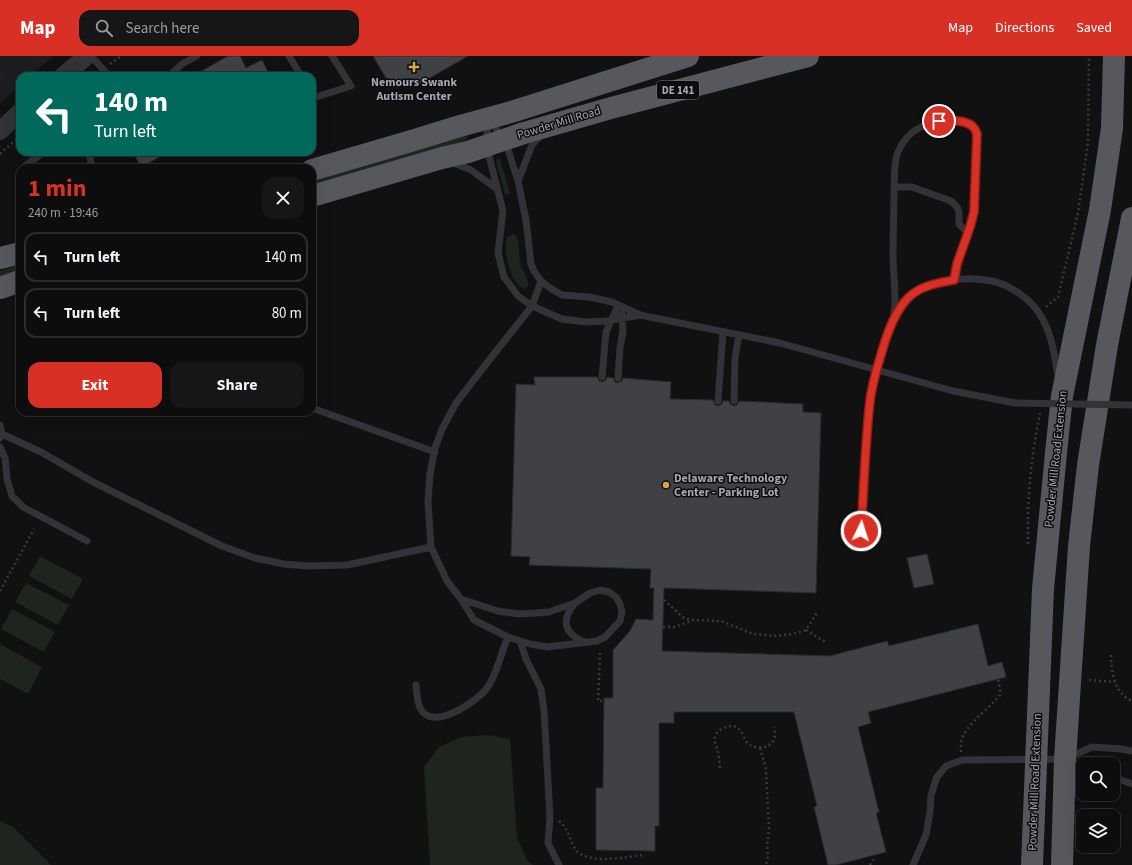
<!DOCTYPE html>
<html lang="en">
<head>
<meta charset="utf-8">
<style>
  body { margin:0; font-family:"Source Sans 3",sans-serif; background:#161617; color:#f1f3f6; height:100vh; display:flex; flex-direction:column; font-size:15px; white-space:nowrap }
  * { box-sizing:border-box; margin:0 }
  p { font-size:13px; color:#9a9c9e }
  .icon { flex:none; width:22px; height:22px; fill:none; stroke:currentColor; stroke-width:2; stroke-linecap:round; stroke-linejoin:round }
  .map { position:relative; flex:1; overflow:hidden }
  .panel { position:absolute; left:16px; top:108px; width:300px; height:252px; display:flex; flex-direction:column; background:#0d0d0e; border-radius:12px; box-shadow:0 4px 16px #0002,0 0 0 1px #2d2d2e }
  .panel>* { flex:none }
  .hud { position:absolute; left:16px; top:16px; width:300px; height:84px; border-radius:12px; box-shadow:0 4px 16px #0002,0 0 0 1px #2d2d2e; background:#00695c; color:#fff; overflow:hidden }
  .buttons { position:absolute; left:1076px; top:701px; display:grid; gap:8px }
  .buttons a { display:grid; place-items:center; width:44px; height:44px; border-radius:8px; background:#0d0d0e; box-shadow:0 4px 16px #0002,0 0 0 1px #2d2d2e; font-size:20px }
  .pin { position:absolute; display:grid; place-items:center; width:34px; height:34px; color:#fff; margin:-17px; border:2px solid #fff; border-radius:50%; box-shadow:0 1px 4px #0007 }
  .me { position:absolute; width:44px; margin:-22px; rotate:4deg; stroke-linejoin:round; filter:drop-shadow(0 0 3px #0008) }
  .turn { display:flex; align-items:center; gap:14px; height:84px; padding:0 12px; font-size:18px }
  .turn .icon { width:52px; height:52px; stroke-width:2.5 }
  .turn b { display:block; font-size:28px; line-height:34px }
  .round { display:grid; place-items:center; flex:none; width:42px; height:42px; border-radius:12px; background:#161617 }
  .head { display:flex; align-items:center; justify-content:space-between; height:68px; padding:0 12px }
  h1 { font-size:24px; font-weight:700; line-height:30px; color:#d93025 }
  .button { display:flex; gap:8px; margin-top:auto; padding:8px 12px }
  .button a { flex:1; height:46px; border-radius:12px; background:#d93025; color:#fff; font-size:16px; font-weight:700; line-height:46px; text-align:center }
  .button a+a { background:#161617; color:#f1f3f6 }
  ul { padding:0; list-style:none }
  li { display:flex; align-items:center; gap:12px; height:50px; margin:0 8px 6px; padding:0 4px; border:2px solid #2d2d2e; border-radius:12px }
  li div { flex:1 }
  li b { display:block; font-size:15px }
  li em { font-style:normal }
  header { display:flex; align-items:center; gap:24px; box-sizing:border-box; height:56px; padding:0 20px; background:#d93025; color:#fff }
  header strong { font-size:19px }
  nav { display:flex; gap:22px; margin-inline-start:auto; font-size:14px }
  .search { width:280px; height:36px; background:#161617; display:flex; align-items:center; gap:10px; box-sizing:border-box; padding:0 14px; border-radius:12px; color:#9a9c9e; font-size:15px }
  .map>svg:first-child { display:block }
  .built { fill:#1d1d1f }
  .green { fill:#1e241e }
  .building { fill:#404145; stroke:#2b2b2e }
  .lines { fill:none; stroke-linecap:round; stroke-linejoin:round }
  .path { stroke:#383a3d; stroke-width:2.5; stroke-dasharray:2 3; stroke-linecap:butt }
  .service { stroke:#323336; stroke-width:7 }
  .tertiary { stroke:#323336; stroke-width:18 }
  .trunk { stroke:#57585e; stroke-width:22 }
  .service-bridge { stroke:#323336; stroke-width:7 }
  .route-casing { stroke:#8d1f18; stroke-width:10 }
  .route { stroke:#d93025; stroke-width:7 }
  .poi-dot { fill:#d9a742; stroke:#0c0c0d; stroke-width:1.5 }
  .labels { text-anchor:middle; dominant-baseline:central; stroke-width:3; stroke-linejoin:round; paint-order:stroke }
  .shield { fill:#0c0c0d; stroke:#767980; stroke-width:1 }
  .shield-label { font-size:11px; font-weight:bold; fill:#a4a8b1 }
  .poi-label { font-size:12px; font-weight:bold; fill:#a4a8b1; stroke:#0c0c0d }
  .street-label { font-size:12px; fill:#a4a8b1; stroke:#0c0c0d }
</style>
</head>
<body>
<header>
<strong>Map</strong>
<div class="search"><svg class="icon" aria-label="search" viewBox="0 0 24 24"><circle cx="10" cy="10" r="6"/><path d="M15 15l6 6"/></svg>Search here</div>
<nav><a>Map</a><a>Directions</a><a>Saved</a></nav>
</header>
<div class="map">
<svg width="1132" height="809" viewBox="0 0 1132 809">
  <rect width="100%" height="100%" fill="#111112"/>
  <path class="built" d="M0,0H53L30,20H20V29L0,47Z"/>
  <path class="green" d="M464,78L468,80L467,83L462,86L312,130V123Z
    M498,102L500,104L510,137L508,139L505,138L496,106L497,103Z
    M514,178C521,184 518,197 520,206C522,215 529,221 528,230L525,233C511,231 502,193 507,181Z
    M20,208V216L0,222V215Z
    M40,500L83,523L72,543L29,520Z
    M26,527L69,549L58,569L15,546Z
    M12,553L55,576L44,596L1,573Z
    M0,588L42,611L28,638L0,623Z
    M487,679L510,683L517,782L527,804L533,809H430L424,711L439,691L462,681Z
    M0,765L13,771L51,809H0Z"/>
  <path class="building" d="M228,0H240L246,12L262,4L270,20H193Z
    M373,0H468L414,31L409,22L392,32Z
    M133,96H168L141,111Z
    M534,321H597L599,325L602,326L606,324L607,321L613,322L615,326L618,327L622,325L623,322L671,326L670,343L713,344L715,349L718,350L722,348L723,345H729L730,348L734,350L737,349L739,345L803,348V356L821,357L816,537L664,532L662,595L830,600L887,585L889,590L978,568L988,610L1002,606L1006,621L868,656L871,667L858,671L879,756L876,757L886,796L836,809H828L814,751L817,750L794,656H674V667H659V770H655V795L596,794V732H603L604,642H613V594L630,575L636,563L653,564L654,532H650L651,513L529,509L530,501L511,500L516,328L535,329Z
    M927,498L934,528L914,532L907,502Z"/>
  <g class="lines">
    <path class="path" d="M110,8L121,0
      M0,98L20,80
      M1046,251L1058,241L1078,157L1088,86L1089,0
      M1028,488C1027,444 1031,400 1040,357
      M0,535L34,473
      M664,544L684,562L692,564L721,565L753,578L776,580L793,578L806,574L818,555
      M663,571H674L692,565
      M806,574L827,587
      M600,597L598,645H604
      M1111,599C1111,616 1115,638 1132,645
      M1089,624L1115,626
      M760,692L766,713L769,774L767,790L768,800L766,809
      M961,696C961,693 961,689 961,686C964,670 989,653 1000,639V634L998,623
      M720,712C719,704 719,697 716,690C715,687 714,684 715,681C716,677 720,673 724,672C740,665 741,678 748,688C763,696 779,690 774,671
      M559,765C569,773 569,784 576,794C588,809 625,801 643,799
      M870,809L872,805L877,802"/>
    <path class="service" d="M91,0L109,20
      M289,0L301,20
      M169,20L182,8L197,0
      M312,40L313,42L351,30L332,0
      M488,65L486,90L490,104L503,155L498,197L504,221L518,240L532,250L562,263L586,266L607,265L640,259
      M490,65L505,84L518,125L526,164L531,208L534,215L541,225L550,232L562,239L589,241L612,246L640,259L780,287L953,335L1015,347
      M88,96L91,105L89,112
      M451,106L471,114L497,133
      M24,112L26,109L44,96
      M518,125L532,89L541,79
      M894,131H912L951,145L957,151L959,156V168L968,177
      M894,258C897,239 893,220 893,200C893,179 894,157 894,136C895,123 893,108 898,96C908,72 928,65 952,65C963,66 974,66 977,78L974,156L970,171L957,208L954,224
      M602,321L606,276L617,252L620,250
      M618,322L620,291L623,275L622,258
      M718,345L723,276
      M734,345L735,302L739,279
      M312,352L435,396
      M0,369L2,378L0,382
      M2,378L41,396L93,426L222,490L255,502L284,508L308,510L347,509L431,491
      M0,391L5,402L7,423L12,440L23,451L87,485
      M861,475C866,407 864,326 894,264C897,256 902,247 908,241C928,223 967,220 992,225C1010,229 1029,242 1039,257C1052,277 1054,296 1058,320
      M461,543L498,555L519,558L536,557L549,556L575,547L590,537L600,534L609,536L616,541L620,548L622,556L620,565L605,581L597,585L547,591L530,588L508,581L474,564L461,543L447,525L431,491L428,446L430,418L435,392L442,373L456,347L490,303L532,250L541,225
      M574,548C561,565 564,577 584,586
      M520,585L526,603L541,633L544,654L550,761L548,787L559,809
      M416,629C417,638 417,652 425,658C441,670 477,645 487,632C497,619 501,596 508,581
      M1069,705L1083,714
      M1113,721L1132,728
      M913,809L926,779L930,756L931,739L937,721L946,710L962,704L1065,703L1092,691L1121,693L1132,695"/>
    <path class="tertiary" d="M63,20L87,0
      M0,75L20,56"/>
    <path class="trunk" d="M312,114L411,85L460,70L511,56L688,0
      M312,140L442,102L468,96L524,77L611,52L808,0
      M0,202L20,197
      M0,232L20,225
      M1032,809L1043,533L1056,397L1062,340L1100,154L1112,72L1114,0
      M1062,809L1065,703L1079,490L1088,409L1107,289L1132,162"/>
    <path class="service-bridge" d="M1015,347L1132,349"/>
  </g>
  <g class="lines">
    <defs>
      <path id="route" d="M861,475C864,432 865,388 870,345C872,327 878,309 883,292C888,275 895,256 907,243C919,230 937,227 954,224L957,208L970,171L974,156L977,78C973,62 952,65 939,65"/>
    </defs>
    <use href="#route" class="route-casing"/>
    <use href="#route" class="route"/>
  </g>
  <g class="poi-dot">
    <path d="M412 5h4v4h4v4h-4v4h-4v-4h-4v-4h4z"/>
    <circle cx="666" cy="429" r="4"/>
  </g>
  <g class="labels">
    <rect class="shield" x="657" y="25" width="42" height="18" rx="3"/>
    <g class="shield-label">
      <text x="678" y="34">DE 141</text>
    </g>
    <g class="poi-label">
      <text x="414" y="26">Nemours Swank<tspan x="414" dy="14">Autism Center</tspan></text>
      <text x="674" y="422" text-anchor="start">Delaware Technology<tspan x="674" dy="14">Center - Parking Lot</tspan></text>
    </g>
    <g class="street-label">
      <text transform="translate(559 67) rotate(-17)">Powder Mill Road</text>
      <text transform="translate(1056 403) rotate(-84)">Powder Mill Road Extension</text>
      <text transform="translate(1035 726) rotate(-88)">Powder Mill Road Extension</text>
    </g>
  </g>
</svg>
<div class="buttons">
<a><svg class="icon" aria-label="search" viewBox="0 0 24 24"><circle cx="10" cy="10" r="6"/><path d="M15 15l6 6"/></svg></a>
<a><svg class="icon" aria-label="layers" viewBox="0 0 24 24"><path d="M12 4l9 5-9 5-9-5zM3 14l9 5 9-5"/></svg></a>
</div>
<div class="pin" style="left:939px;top:65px;background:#d93025"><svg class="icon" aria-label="arrive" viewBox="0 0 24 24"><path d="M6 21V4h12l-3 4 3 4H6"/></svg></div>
<svg class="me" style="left:861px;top:475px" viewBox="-20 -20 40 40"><circle r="17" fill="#d93025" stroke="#fff" stroke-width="3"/><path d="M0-11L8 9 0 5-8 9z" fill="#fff"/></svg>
<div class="hud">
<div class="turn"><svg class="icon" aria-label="left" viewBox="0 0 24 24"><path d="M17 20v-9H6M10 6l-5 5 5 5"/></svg><div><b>140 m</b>Turn left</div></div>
</div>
<section class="panel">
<div class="head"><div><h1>1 min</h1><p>240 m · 19:46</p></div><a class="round"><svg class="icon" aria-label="close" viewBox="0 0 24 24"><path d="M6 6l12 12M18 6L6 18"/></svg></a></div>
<ul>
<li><svg class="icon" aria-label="left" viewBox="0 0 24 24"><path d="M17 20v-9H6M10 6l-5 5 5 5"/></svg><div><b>Turn left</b></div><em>140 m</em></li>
<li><svg class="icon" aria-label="left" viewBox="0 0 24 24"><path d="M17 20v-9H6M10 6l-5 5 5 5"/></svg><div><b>Turn left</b></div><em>80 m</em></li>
</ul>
<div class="button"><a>Exit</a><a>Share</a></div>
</section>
</div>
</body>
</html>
